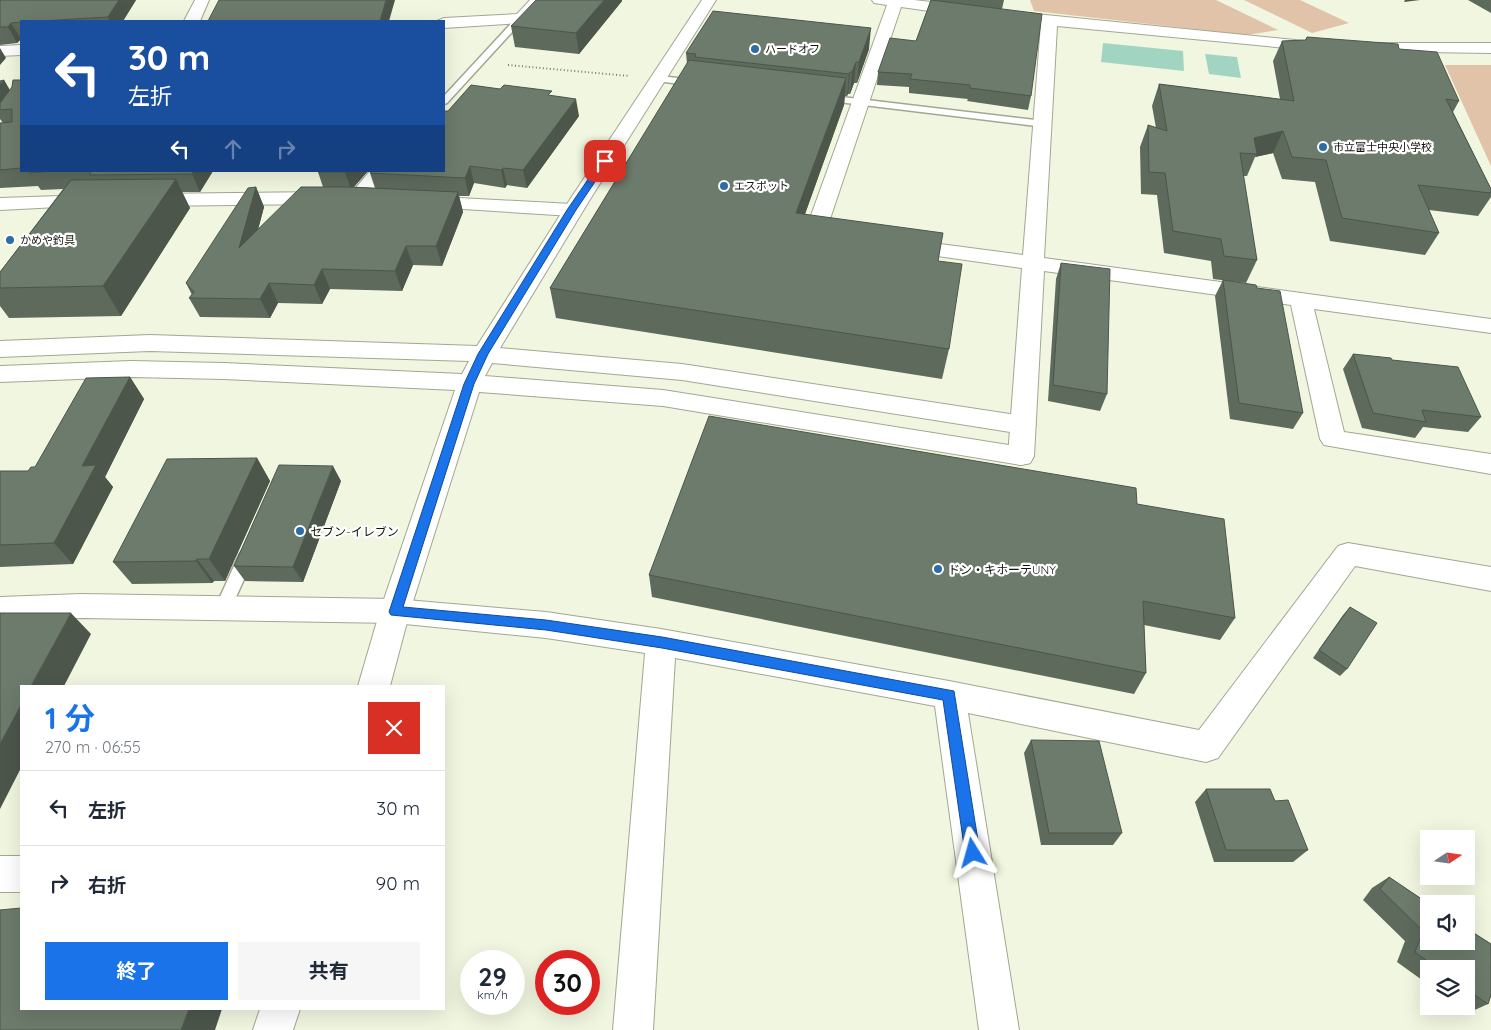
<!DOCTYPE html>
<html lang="ja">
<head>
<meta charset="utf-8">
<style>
  body { margin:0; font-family:Quicksand,"Noto Sans JP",sans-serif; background:#f6f6f7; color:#1f2937; height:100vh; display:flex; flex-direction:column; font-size:19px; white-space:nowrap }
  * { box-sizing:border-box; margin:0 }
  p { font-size:16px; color:#747a83 }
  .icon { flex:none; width:28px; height:28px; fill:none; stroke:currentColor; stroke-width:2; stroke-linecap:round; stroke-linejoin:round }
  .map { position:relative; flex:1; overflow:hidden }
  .side { position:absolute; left:20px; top:685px; width:425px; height:325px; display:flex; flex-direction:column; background:#fff; border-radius:0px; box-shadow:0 5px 20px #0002 }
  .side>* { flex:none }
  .hud { position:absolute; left:20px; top:20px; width:425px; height:152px; border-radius:0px; box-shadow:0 5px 20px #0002; background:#1a4fa0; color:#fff; overflow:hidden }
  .needle { width:32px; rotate:77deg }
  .controls { position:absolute; left:1420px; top:830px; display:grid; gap:10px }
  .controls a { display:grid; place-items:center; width:55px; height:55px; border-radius:0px; background:#fff; box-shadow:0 5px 20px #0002; font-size:25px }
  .speed { position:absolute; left:460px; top:950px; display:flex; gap:10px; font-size:25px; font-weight:700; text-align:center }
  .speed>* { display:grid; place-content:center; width:65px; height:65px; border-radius:50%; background:#fff; box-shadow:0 5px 20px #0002; line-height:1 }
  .speed small { font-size:12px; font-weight:400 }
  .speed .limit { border:8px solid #d22; background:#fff; color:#111 }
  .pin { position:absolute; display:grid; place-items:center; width:42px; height:42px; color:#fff; margin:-21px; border-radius:10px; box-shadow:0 2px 8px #0006 }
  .me { position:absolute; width:55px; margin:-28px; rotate:352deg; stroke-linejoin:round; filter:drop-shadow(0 0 4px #0008) }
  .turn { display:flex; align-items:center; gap:18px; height:105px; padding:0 25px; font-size:22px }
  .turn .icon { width:65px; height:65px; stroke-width:2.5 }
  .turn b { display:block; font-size:35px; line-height:42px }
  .lanes { display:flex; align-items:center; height:48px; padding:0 25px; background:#0003; justify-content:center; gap:25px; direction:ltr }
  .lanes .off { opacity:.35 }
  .round { display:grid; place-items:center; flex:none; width:52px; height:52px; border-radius:0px; background:#f6f6f7 }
  .head { display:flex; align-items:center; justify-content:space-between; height:85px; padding:0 25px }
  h1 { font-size:30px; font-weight:700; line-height:38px; color:#1a73e8 }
  .cta { display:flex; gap:10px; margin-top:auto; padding:10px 25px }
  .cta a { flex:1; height:58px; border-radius:0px; background:#1a73e8; color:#fff; font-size:20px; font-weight:700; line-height:58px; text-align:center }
  .cta a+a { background:#f6f6f7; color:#1f2937 }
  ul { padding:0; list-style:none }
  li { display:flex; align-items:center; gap:15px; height:75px; padding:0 25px; border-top:1px solid #e0e1e3 }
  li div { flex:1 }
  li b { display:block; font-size:19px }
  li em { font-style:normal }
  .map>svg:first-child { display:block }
  .green { fill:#e0c3a8 }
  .water { fill:#a2d5c1 }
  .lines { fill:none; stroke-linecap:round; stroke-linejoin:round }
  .service-casing { stroke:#a2a792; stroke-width:3 }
  .minor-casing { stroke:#a2a792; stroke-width:2 }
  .tertiary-casing { stroke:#a2a792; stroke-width:2 }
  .path { stroke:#7b7d6f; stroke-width:2; stroke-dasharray:1 2.5; stroke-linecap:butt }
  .service { fill:#fff; fill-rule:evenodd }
  .minor { fill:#fff; fill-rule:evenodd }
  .tertiary { fill:#fff; fill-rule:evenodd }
  .wall { fill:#5d6a5c }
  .shaded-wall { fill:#4c564b }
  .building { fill:#6c7b6b; stroke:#4c564b }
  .route { fill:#1a73e8; stroke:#114b97 }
  .poi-dot { fill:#2d6da4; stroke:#fff; stroke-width:2 }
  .labels { text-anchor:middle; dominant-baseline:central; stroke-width:4.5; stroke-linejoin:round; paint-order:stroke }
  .far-poi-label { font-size:11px; fill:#11120b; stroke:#fff; text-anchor:start }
  .poi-label { font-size:12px; fill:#11120b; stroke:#fff; text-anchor:start }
</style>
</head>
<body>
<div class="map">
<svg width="1491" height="1030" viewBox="0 0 1491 1030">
  <rect width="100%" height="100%" fill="#f1f6e0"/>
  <path class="green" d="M1030,0H1216L1278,30L1247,35L1034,11Z
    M1244,0H1300L1349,23L1312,33Z
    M1445,65H1491V166Z"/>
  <path class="water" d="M1103,43L1183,51L1184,71L1101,62Z
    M1205,54L1237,57L1241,78L1209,74Z"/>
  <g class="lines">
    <defs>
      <path id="service" d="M518,16L525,18L447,103L444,104V96Z
        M660,76L695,80L700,83L695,86L657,81V77Z
        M825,95L1044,121L1049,124L1044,127L822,100L820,98Z
        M247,549L252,551L255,555L231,608L229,613L223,615L217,613L215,608L239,555L242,551Z"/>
      <path id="minor" d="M195,0H209L200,21H184Z
        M530,0H546L526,21L521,23L444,28V21H437L444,18L517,14Z
        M872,0H914L965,6L970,8L973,11L970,14L965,16L901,7L827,228L842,231L845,235L842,239L835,241L808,236L805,232L887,5L874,3Z
        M1005,11L1324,43L1326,46L1324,49L1318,51L1057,26L1044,258L1491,319V333L1314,309L1344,432L1491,454V474L1324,445L1320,439L1291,305L1044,271L1034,456L1030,463L1021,465L1012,463L1008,456L1022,268L902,251L895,249L892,245L895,241L902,239L1023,255L1041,24L1000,19L997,16L1000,13Z
        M1361,43H1491V53L1355,51L1353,48L1355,45Z
        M21,45V55L0,56V46Z
        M370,171H390L364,202L357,204L350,202L347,198Z
        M328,192L335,194L338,198L335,202L328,204L148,206L141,204L138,200L141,196L148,194Z
        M90,195L97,197L100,201L97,205L0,210V198Z
        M423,196L572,204L579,206L582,210L579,214L572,216L416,206L413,202L416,198Z
        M1348,543L1491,567V591L1355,566L1218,758L1206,762L968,713L1019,1030H979L935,706L675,658L653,1030H613L645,653L546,638L395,623L81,618L0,621V597L81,594L395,599L546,612L661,629L949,681L1199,730L1338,546Z"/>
      <path id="tertiary" d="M702,0H716L589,201L500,348L682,364L1023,416L1032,419L1036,425L1032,431L1023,434L682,380L492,363L485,376L663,390L1021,447L1030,449L1034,456L1030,463L1021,465L663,406L479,392L410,611L390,686H358L380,611L455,390L224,379L131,377L0,382V366L131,361L224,363L462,374L469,361L150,351L0,357V341L150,335L477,346L569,201Z
        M0,856H21V892H0Z
        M260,1009H300L293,1030H253Z"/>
    </defs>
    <use href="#service" class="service-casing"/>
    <use href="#minor" class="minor-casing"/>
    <use href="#tertiary" class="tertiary-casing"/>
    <path class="path" d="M508,65L629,76"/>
    <use href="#service" class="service"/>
    <use href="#minor" class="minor"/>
    <use href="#tertiary" class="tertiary"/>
  </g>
  <path class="wall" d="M0,0H136L123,21H21V39L17,43L0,45Z
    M931,0H1004L1002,9L1031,96L1028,110L967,101L968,99L909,93V87L877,85L878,72L916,41Z
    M1468,0H1491V13Z
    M622,1L579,54L515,47L511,26Z
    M1307,37L1399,49L1459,101L1453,112L1491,189V197L1478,216L1429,210L1439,233L1425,255L1330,241L1315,182L1282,179L1273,153L1255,157L1247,176H1243L1257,260L1246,283L1213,279L1211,261L1164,253L1157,195L1141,194L1140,147L1148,125L1156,128L1152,106L1159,84L1280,99L1273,61L1282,41L1305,40Z
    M869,49L857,83H854L850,94H848L847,96H845L844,105L805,214L938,261L949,349L942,379L556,318L550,288L687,64L686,53Z
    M4,80L10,91L21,80V171H213L200,192H182L190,208L121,316L9,318L0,306V272L63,189L41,190L38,186L0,188V123H3L0,119V81Z
    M552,96L579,116L527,188L507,185L505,188L474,183L469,196H459L463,212L442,266L413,265L402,291L330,289L322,304L278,303L270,318L200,317L189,298L192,295L186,283L256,187L264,207L258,229L323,187L318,172L368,171L354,187L375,188L370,173L448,111Z
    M1061,263L1107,394L1100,411L1048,401L1056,279Z
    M1223,280L1257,288L1303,413L1293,429L1230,419L1215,296Z
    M1353,354L1392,360L1481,417L1468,432L1423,427L1415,438L1362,428L1343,369Z
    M130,377L144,399L105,477L113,487L73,564L0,567V471H28L35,467Z
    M257,458L270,481L225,581H214L212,583L132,584L113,562Z
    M341,481L303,582L245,581L234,566Z
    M1137,504L1235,618L1220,640L1144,625L1146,673L1134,694L652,597L649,575Z
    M1350,607L1347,669L1340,676L1313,658L1343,615Z
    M1031,740L1122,833L1113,845H1041L1024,753Z
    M1206,789L1275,801L1308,850L1293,862H1214L1195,802Z
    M1389,877L1429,904V941H1466V928L1491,944V995L1488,1004L1468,1013L1458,1006H1466V969H1429V985L1397,962L1405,941L1363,900L1372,888Z"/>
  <path class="shaded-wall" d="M119,0H136L123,21H110L108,17Z
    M386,0H395L389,21H380Z
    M604,0H622V1L579,54L576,33Z
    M1405,0H1420L1404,2Z
    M11,23L21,39L17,43L8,27Z
    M871,28L869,49L857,83L859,62Z
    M0,48L6,58L0,65Z
    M856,62L854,83L850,94L852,72Z
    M850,72L848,94L847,96L849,74Z
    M846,78L844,105L795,242L796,213Z
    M4,80L14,97L0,110V85Z
    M576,99L579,116L527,188L523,170Z
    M1283,131L1273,153L1255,157L1257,154L1254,138Z
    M470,166L474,183L469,196L465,178Z
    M503,168L507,185L505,188L501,170Z
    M193,171H213L200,192L192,174Z
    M346,171H368L351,190L345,172Z
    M176,179L190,208L121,316L103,286Z
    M256,187L264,207L248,268L239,248Z
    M458,192L463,212L442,266L436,246Z
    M406,246L413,265L402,291L395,271Z
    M322,269L330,289L322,304L314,285Z
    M269,283L278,303L270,318L260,299Z
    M130,377L144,399L105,477L113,487L73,564L54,543L82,466Z
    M257,458L270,481L225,581L209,559Z
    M333,466L341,481L303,582L293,567Z
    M197,559L214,581L212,583L196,561Z
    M71,613L91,634L64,686H31Z
    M21,705V768L0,809V744Z
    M189,1009H222L215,1030H181Z"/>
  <path class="building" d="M0,0H119L108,17L41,21H21V22L11,23L8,27H0Z
    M219,0H386L380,21H208Z
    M536,0H604L576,33L511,26Z
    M931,0L1042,14L1031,96L970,88V85L910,79L912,74L878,72L890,38L916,41Z
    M713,11L871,28L859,62H856L852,72H850L849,74L695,57L696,54L686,53Z
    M1307,37L1398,44L1399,49L1437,52L1459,101L1446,99L1491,189V193L1418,185L1439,233L1342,218L1326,160L1292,157L1283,131L1254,138L1257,154L1240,153L1257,260L1224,256L1221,239L1173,231L1165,173L1149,172L1148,125L1167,131L1159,84L1294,101L1282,41L1306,40Z
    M689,60L846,78L796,213L943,233L938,261L962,264L949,349L550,288Z
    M4,80L0,85V81Z
    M13,80H21V168L0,170V123L12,122V109L0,110V103L12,87Z
    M471,85L500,89L504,85L552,91L548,95L576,99L523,170L503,168L501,170L470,166L465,178L370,173L372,171H444V111H448Z
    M31,171H52L30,173Z
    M92,171H193L192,174L89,175Z
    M319,171H346L345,172H318Z
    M176,179L103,286L0,288V272L71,180Z
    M256,187L239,248L301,187H350L458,192L436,246H406L395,271L322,269L314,285L269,283L260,299L189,298L194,292L186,283L248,188Z
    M1061,263L1110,269L1107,394L1053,385Z
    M1223,280L1256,285L1257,288L1280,291L1303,413L1239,403Z
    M1353,354L1391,358L1392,360L1458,367L1481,417L1422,410L1426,422L1373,413Z
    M130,377L82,466L96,465L54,543L0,545V471H28L31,467H35L86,378Z
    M709,416L1136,488L1137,504L1224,519L1235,618L1143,601L1146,673L649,575Z
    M257,458L209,559H197L196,561L113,562L167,459Z
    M279,465L333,466L293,567L234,566Z
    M1350,607L1377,623L1347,669L1319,650Z
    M0,613H71L31,686H21V705L0,744Z
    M1031,740L1099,741L1122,833H1049Z
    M1206,789H1270L1275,801L1288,800L1308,850H1226Z
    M1389,877L1429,904V941H1466V928L1491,944V995L1488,1004L1466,989V969H1438L1415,952L1423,931L1380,889Z
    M21,908V1009H189L181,1030H0V910Z"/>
  <path class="route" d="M602,159L609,161L576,210L488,354L474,384L403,607L546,620L662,637L954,691L980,853L978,858L973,860L968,858L965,853L943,700L662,648L546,630L391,615L389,612L464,384L478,354L567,210Z"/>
  <g class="poi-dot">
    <circle cx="755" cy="49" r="5"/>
    <circle cx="1323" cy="147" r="5"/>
    <circle cx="724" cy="186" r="5"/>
    <circle cx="10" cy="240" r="5"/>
    <circle cx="300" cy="531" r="5"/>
    <circle cx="938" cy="569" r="5"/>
  </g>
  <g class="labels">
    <g class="far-poi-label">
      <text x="765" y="49">ハードオフ</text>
      <text x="1333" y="147">市立富士中央小学校</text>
      <text x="734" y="186">エスポット</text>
      <text x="20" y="240">かめや釣具</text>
    </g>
    <g class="poi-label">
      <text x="310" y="531">セブン-イレブン</text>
      <text x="948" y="569">ドン・キホーテUNY</text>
    </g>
  </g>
</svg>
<div class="controls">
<a><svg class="needle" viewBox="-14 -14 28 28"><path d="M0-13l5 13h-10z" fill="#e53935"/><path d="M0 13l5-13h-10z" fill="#747a83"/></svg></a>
<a><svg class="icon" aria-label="sound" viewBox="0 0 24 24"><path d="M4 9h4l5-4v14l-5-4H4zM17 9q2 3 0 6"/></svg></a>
<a><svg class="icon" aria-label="layers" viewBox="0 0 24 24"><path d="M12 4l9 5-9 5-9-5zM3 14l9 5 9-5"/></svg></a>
</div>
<div class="speed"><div>29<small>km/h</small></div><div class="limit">30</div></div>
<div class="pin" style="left:605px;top:161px;background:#d93025"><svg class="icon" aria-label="arrive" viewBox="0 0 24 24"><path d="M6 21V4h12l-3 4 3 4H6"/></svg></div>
<svg class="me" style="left:973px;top:853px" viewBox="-20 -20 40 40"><path d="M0-17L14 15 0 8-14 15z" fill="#1a73e8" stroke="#fff" stroke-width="4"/></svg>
<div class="hud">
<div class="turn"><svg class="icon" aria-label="left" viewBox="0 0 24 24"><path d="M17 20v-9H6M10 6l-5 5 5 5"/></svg><div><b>30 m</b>左折</div></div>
<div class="lanes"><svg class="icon" aria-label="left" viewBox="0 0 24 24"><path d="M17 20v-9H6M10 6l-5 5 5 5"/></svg><svg class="icon off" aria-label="ahead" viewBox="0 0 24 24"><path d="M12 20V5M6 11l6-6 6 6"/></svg><svg class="icon off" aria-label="right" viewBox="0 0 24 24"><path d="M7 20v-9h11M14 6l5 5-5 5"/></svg></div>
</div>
<section class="side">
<div class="head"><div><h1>1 分</h1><p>270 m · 06:55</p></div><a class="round" style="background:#d93025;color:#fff"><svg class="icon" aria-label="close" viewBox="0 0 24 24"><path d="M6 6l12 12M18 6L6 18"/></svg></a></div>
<ul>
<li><svg class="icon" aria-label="left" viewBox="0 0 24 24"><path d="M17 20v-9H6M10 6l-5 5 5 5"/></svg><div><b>左折</b></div><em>30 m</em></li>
<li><svg class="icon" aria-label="right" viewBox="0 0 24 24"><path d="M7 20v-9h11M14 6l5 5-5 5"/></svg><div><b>右折</b></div><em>90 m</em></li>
</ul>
<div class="cta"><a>終了</a><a>共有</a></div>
</section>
</div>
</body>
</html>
